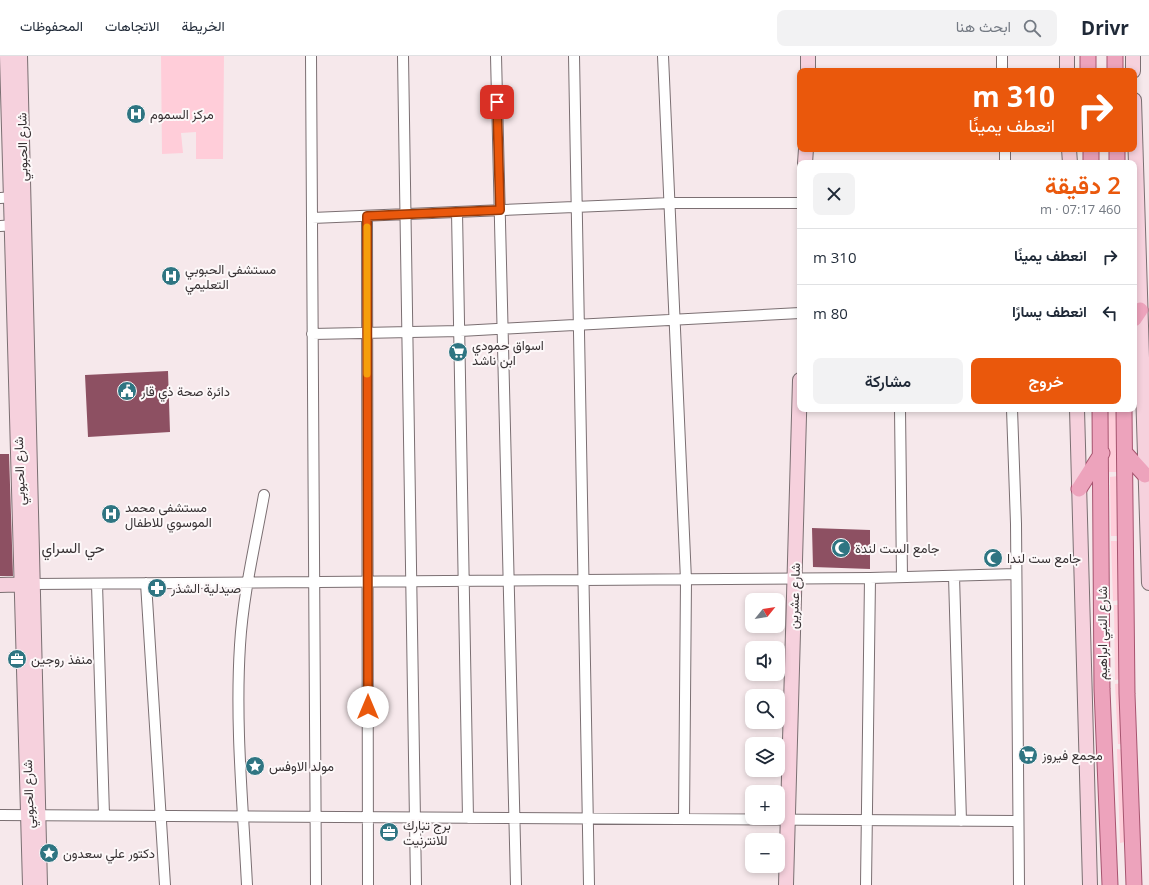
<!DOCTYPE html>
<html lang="ar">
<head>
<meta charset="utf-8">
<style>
  body { margin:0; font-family:"Open Sans",Vazirmatn,sans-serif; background:#f2f2f3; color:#1f2937; direction:rtl; height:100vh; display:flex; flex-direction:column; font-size:15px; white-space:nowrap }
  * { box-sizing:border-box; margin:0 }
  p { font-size:13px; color:#747a83 }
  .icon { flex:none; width:22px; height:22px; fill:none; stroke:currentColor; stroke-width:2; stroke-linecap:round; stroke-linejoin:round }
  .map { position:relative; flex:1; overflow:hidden; direction:ltr }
  .side { position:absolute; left:797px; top:104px; width:340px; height:252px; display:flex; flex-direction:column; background:#fff; border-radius:8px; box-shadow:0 2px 6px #0003; direction:rtl }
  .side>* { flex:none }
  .banner { position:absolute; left:797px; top:12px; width:340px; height:84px; border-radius:8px; box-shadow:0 2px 6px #0003; direction:rtl; background:#ea580c; color:#fff; overflow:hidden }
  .needle { width:26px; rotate:60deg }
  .tools { position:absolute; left:745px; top:537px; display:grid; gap:8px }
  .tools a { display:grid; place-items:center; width:40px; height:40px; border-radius:8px; background:#fff; box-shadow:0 2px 6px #0003; font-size:20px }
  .pin { position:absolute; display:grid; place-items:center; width:34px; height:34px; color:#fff; margin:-17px; border-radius:8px; box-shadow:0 2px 6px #0006 }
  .me { position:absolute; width:44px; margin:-22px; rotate:0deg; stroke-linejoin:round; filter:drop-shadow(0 0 3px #0008) }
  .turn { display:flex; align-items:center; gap:14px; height:84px; padding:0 16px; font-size:18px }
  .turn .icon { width:52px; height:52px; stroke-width:2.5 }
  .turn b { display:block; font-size:28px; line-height:34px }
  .round { display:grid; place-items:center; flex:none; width:42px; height:42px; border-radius:8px; background:#f2f2f3 }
  .headline { display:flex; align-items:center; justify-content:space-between; height:68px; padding:0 16px }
  h1 { font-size:24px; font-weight:600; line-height:30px; color:#ea580c }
  .button { display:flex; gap:8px; margin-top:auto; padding:8px 16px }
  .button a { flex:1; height:46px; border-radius:8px; background:#ea580c; color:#fff; font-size:16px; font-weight:600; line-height:46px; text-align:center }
  .button a+a { background:#f2f2f3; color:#1f2937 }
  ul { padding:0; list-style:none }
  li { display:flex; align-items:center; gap:12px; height:56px; padding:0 16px; border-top:1px solid #e0e1e3 }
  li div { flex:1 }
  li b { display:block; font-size:15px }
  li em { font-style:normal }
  header { display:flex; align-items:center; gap:24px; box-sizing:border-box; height:56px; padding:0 20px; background:#fff; border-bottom:1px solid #e0e1e3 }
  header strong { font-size:19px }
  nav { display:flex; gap:22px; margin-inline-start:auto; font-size:14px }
  .search { width:280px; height:36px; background:#f2f2f3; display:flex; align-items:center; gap:10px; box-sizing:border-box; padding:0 14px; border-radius:8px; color:#747a83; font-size:15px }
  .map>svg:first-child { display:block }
  .green { fill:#ffcdd9 }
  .building { fill:#8d5062 }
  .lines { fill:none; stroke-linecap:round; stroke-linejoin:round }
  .street-casing { stroke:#7b6f72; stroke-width:12 }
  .secondary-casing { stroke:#7b6f72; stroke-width:16 }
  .primary-casing { stroke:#a6546f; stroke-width:17 }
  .street { stroke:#fff; stroke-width:10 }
  .secondary { stroke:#f6d1dd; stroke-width:14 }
  .primary { stroke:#eda3bc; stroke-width:15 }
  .route-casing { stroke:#983908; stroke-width:10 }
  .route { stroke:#ea580c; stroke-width:7 }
  .slow { stroke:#f59e0b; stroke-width:7 }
  .labels { text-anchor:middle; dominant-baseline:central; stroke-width:4; stroke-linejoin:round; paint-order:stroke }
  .poi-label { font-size:13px; fill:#383234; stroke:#fdf8f9; text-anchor:start }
  .street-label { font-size:13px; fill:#383234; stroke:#fdf8f9 }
  .quarter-label { font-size:15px; fill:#383234; stroke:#fdf8f9 }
</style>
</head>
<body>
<header>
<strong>Drivr</strong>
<div class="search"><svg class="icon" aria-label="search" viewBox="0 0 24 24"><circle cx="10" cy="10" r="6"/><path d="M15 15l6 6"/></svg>ابحث هنا</div>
<nav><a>الخريطة</a><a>الاتجاهات</a><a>المحفوظات</a></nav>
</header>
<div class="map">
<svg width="1149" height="829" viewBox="0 0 1149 829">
  <rect width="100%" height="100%" fill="#f6e8eb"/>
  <path class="green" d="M161,0H224L223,103H196V76L181,77L183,97L162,98Z
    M1107,353H1117L1118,416H1109Z
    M1118,420L1119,480H1111L1110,421Z
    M1111,485H1120L1121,544L1113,545Z
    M1114,549H1122L1123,623L1115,624Z
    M1123,627L1124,688H1118L1115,628Z
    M1117,693L1124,694L1125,786L1120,787Z"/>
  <path class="building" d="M168,315L170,376L88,381L85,319Z
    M0,398H9L13,520H0Z
    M812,472L870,474V513L813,511Z"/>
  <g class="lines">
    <defs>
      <path id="street" d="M311,0L316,829
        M403,0L416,829
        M496,0L516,829
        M574,0L589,829
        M663,0L686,524L684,763
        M1002,0V15
        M1005,93V107
        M0,142L17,141
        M457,156L468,762
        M367,160L368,829
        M312,162L670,147H800
        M0,170L18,169
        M312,278L460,275L800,257
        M900,353L902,521
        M1012,353L1016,468L1019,829
        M954,520L961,765
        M146,527L165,829
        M33,528L870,522L1016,518
        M97,528L104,759
        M0,759L1017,765
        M247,829C243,749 235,669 240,589C243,539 255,489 264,439
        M866,829L870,522"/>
      <path id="secondary" d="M7,0L30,829
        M20,0L40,829
        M1067,0V15
        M1133,0V15
        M808,15V0
        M1134,44L1149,527
        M1069,93L1070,107
        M805,107L806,93
        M1077,353L1090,829
        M0,529L32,528
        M786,829L800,324"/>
      <path id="primary" d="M1088,0V15
        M1115,0V15
        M1091,93V107
        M1117,93V107
        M1134,263L1140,254
        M1100,353L1102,633L1110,829
        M1124,353L1127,638L1134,829
        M1125,397L1145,419
        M1079,433L1102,397"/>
    </defs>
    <use href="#street" class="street-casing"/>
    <use href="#secondary" class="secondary-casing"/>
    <use href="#primary" class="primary-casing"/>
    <use href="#street" class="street"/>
    <use href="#secondary" class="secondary"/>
    <use href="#primary" class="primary"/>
  </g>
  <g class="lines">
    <defs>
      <path id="route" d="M368,651L367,160L500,154L497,46"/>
    </defs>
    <use href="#route" class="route-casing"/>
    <use href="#route" class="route"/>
    <path class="slow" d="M367,171V318"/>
  </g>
  <defs>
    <symbol id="hospital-disc" viewBox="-11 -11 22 22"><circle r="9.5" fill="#2f7582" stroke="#fdf8f9"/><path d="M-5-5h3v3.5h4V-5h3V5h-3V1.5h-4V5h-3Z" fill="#fff"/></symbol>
    <symbol id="supermarket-disc" viewBox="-11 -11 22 22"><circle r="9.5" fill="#2f7582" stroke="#fdf8f9"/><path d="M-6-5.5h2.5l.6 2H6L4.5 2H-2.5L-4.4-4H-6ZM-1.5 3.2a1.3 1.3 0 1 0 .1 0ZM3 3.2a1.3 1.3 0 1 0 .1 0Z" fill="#fff"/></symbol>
    <symbol id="civic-disc" viewBox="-11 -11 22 22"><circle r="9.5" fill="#2f7582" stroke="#fdf8f9"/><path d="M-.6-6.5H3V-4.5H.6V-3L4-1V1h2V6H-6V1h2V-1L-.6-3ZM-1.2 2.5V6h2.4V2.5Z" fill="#fff"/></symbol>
    <symbol id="mosque-disc" viewBox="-11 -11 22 22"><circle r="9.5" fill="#2f7582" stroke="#fdf8f9"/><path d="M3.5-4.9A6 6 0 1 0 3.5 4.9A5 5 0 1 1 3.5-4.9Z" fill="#fff"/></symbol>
    <symbol id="pharmacy-disc" viewBox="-11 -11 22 22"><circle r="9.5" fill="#2f7582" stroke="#fdf8f9"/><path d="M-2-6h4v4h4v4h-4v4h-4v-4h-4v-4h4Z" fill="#fff"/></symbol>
    <symbol id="office-disc" viewBox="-11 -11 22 22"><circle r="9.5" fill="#2f7582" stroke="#fdf8f9"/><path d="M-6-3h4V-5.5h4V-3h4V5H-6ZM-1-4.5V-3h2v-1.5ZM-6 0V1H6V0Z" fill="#fff"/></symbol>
    <symbol id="sight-disc" viewBox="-11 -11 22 22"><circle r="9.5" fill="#2f7582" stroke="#fdf8f9"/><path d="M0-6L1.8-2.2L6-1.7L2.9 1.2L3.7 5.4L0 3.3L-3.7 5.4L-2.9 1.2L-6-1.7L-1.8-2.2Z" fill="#fff"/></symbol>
  </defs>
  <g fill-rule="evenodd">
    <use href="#hospital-disc" x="125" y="47" width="22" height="22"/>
    <use href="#hospital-disc" x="160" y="209" width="22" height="22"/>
    <use href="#supermarket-disc" x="447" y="285" width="22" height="22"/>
    <use href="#civic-disc" x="116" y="324" width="22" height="22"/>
    <use href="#hospital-disc" x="100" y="447" width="22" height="22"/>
    <use href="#mosque-disc" x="830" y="481" width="22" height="22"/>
    <use href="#mosque-disc" x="982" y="491" width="22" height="22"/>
    <use href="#pharmacy-disc" x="146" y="521" width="22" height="22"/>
    <use href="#office-disc" x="6" y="592" width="22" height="22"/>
    <use href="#supermarket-disc" x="1017" y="688" width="22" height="22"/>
    <use href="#sight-disc" x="244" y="699" width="22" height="22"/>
    <use href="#office-disc" x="378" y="765" width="22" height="22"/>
    <use href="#sight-disc" x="38" y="786" width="22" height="22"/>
  </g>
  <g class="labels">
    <g class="poi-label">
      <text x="150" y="58">مركز السموم</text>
      <text x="185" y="213">مستشفى الحبوبي<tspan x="185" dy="15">التعليمي</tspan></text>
      <text x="472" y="289">اسواق حمودي<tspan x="472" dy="15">ابن ناشد</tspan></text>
      <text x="141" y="335">دائرة صحة ذي قار</text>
      <text x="125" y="451">مستشفى محمد<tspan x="125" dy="15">الموسوي للاطفال</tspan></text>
      <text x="855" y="492">جامع الست لندة</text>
      <text x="1007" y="502">جامع ست لندا</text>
      <text x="171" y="532">صيدلية الشذر</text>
      <text x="31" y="603">منفذ روجين</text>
      <text x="1042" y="699">مجمع فيروز</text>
      <text x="269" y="710">مولد الاوفس</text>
      <text x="403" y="769">برج تبارك<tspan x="403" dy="15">للانترنيت</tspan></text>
      <text x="63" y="797">دكتور علي سعدون</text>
    </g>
    <g class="street-label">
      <text transform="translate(22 91) rotate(-91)">شارع الحبوبي</text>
      <text transform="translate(19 415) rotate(-92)">شارع الحبوبي</text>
      <text transform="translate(794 540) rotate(-88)">شارع عشرين</text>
      <text transform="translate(1102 577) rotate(-90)">شارع النبي ابراهيم</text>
      <text transform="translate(28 738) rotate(-92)">شارع الحبوبي</text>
    </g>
    <g class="quarter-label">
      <text x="73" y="491">حي السراي</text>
    </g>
  </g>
</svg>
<div class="tools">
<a><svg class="needle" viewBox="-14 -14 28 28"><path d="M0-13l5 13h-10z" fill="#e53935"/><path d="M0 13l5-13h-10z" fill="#747a83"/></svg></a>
<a><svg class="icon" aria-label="sound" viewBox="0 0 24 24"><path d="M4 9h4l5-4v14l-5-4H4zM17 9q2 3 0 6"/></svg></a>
<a><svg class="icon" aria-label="search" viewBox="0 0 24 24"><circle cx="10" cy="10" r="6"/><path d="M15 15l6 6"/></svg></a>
<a><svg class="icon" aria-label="layers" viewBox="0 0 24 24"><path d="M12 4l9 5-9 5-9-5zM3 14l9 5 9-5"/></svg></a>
<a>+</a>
<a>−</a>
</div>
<div class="pin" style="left:497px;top:46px;background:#d93025"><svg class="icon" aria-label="arrive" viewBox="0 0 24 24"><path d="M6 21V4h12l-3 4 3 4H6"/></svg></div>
<svg class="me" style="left:368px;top:651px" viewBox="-20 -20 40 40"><circle r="19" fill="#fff"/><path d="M0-13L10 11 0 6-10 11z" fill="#ea580c"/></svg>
<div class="banner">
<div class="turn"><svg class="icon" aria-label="right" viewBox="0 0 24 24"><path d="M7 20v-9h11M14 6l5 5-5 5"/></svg><div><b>310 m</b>انعطف يمينًا</div></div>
</div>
<section class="side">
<div class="headline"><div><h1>2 دقيقة</h1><p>460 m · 07:17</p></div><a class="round"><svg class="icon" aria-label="close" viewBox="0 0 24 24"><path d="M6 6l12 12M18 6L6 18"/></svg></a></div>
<ul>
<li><svg class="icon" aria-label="right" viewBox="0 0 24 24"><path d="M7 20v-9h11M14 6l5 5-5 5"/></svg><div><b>انعطف يمينًا</b></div><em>310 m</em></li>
<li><svg class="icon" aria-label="left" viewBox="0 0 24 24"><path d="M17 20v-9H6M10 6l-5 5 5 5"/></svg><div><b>انعطف يسارًا</b></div><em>80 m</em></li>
</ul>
<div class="button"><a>خروج</a><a>مشاركة</a></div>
</section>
</div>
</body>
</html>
